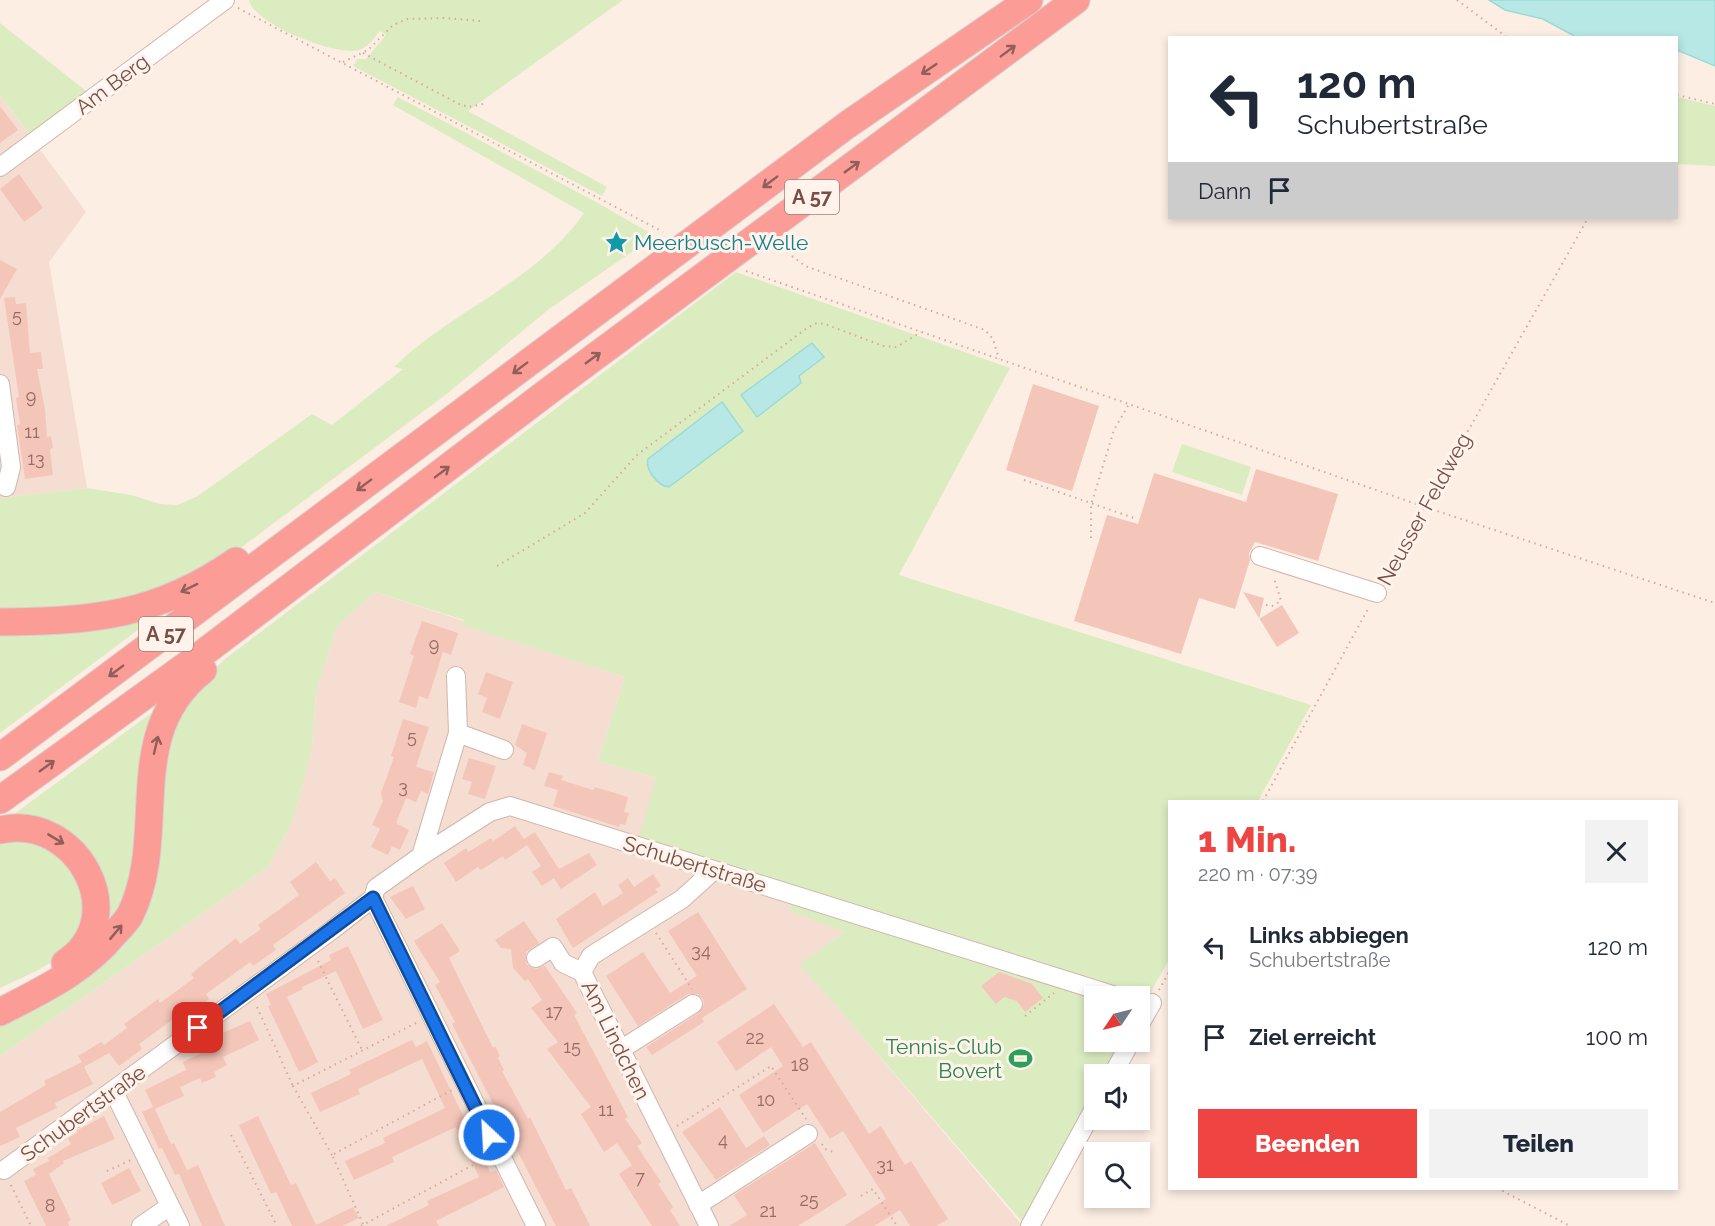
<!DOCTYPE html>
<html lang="de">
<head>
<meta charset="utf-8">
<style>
  body { margin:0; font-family:Raleway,sans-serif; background:#f2f2f3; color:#1f2937; height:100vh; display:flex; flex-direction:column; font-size:22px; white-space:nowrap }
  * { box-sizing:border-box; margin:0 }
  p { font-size:20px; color:#747a83 }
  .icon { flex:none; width:33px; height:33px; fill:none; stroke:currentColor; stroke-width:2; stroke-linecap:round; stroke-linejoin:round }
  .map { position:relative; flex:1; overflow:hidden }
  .sheet { position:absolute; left:1168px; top:800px; width:510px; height:390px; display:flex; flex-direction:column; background:#fff; border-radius:0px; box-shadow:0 3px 9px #0003 }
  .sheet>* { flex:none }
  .guide { position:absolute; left:1168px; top:36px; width:510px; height:183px; border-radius:0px; box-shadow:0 3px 9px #0003; background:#fff; color:#1f2937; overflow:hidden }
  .needle { width:39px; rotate:235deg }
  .tools { position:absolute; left:1084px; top:986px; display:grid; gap:12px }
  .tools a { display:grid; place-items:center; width:66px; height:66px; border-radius:0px; background:#fff; box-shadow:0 3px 9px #0003; font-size:30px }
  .pin { position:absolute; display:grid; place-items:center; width:51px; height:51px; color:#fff; margin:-26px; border-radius:12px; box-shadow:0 3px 9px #0006 }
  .me { position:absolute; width:66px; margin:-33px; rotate:335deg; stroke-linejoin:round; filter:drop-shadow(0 0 4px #0008) }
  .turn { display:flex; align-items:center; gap:21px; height:126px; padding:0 30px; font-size:27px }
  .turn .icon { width:78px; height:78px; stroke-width:2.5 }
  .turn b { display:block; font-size:42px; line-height:51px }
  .then { display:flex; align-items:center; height:57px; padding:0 30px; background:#0003; gap:12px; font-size:22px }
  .round { display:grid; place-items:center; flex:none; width:63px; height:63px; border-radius:0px; background:#f2f2f3 }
  .headline { display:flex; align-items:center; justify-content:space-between; height:102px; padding:0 30px }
  h1 { font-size:36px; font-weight:800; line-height:45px; color:#ee4542 }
  .action { display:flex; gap:12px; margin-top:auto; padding:12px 30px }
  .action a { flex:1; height:69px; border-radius:0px; background:#ee4542; color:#fff; font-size:24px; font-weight:800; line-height:69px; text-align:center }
  .action a+a { background:#f2f2f3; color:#1f2937 }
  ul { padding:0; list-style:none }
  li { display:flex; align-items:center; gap:18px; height:90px; padding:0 30px }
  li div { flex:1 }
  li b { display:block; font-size:22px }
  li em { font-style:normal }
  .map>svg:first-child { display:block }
  .residential { fill:#f5ded1 }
  .green { fill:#dbecc1 }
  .water { fill:#b7e8e5; stroke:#9cdad7; stroke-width:1.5 }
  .building { fill:#f4c5b9 }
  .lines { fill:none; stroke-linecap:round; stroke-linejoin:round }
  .minor-casing { stroke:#d1b5ac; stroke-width:20 }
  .highway-casing { stroke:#d9cecc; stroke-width:29 }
  .path { stroke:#d9a79c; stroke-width:2; stroke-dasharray:1.5 4.5; stroke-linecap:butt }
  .minor { stroke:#fff; stroke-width:18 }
  .highway { stroke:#fb9c97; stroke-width:27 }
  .oneway { stroke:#915e58 }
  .route-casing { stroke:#114b97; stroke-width:15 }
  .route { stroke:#1a73e8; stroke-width:10 }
  .labels { text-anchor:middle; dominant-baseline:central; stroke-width:6; stroke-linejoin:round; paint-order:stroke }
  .number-label { font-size:18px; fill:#966c64 }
  .shield { fill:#fff3eb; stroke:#a08079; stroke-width:1.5 }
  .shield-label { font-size:20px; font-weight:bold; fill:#774f48 }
  .street-label { font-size:21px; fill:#774f48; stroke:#fff3eb }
  .culture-label { font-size:21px; fill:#0d838f; stroke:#fff3eb; text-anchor:start }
  .leisure-label { font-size:21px; fill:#27864d; stroke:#fff3eb; text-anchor:end }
</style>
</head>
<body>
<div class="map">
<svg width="1715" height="1226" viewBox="0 0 1715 1226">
  <rect width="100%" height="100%" fill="#fdeee3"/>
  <path class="residential" d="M0,95L86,212L49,262L87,488L0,498Z
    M375,592L464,621L463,625L625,677L598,761L656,778L807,896L845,932L801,964L1023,1226H0V1056L268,867L293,820L312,748L316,691L337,626Z"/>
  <path class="green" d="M249,0H623L468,111L607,187L602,196L353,66L357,59H366L386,35L380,31C374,38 369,47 359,50C337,57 253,24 249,0Z
    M0,23L90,94L32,138L0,95Z
    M398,97L598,203L655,236L549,309L448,393L242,547L210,567L110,607L0,613V498L87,488L131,495L160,504L177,505L198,496L312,414L332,425L403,369L394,367C452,310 537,281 584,213L393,105Z
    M1677,97L1715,106V166L1677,164Z
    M736,272L1010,368L899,575L1311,705L1258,801H1170V958L1149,995L1140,999V996H1126L638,842L656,778L598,761L625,677L462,625L464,620L375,592L337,626L316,691L312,748L293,820L268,867L0,1056V1021C57,992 114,972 145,913L165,743L199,684L225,659Z
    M1182,444L1251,467L1242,495L1172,472Z
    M174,603L0,733V629Z
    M169,700L143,841L109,936L92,868L2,823Z
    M13,837C24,840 44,841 53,848C82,869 97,921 68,949C50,967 23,977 0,988V840Z
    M800,900L1095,996V1041H1126L1107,1074H1095V1097L1024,1224L800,964L845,932L788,910Z"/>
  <path class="water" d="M1489,0H1715V66L1677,50V38L1576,37L1543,19L1505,10Z
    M812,343L824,357L799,376L801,383L757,417L741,395Z
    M722,402L743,431L669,487C658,486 645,470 648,459Z"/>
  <path class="building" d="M0,106L18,130L0,143Z
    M19,174L43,208L24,222L0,189Z
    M0,260L17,269L0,299Z
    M15,297L16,304L26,303L30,353L41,352L43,369H37L45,409L47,437L51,436L53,448L50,449L53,475L25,479L17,425L20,424L16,398L19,397L4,298Z
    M1033,384L1099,406L1072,491L1006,470Z
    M1256,469L1338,494L1318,561L1255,542L1249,553L1250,560L1235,609L1199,598L1181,654L1074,621L1107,515L1138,524L1154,473L1246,502Z
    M1243,592L1264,598L1259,619L1282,605L1299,633L1277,647Z
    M422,621L458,633L451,655L443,652L428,699L419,696L416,708L399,702L414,656L410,654Z
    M486,672L513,682L500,719L482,712L487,698L478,694Z
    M403,719L429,727L416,767L434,772L428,794L421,791L416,802L406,798L396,823L409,830L400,850L392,846L388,855L371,847L380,829L372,825L383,801L381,793L394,757L391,756Z
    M522,724L547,733L535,770L523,765L527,753L515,745Z
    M469,758L496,766L485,799L468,794L472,782L462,779Z
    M549,772L563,776L561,780L593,790L595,787L628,797L624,812L629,813L625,825L620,824L619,827L553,806L558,790L544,786Z
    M515,826L524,839L535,832L559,869L589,853L597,865L561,889L554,878L542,886L532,872L541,866L527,845L505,860L503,856L481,870L478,867L456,882L444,863L466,848L468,852L491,838L493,841Z
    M316,862L330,881L335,878L345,893L273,945L276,950L253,966L250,962L206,994L209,999L186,1016L183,1012L139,1044L142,1049L119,1066L109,1053L84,1067L93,1084L55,1103L57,1108L16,1128L20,1137L0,1146V1112L46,1085L44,1081L82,1062L78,1056L101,1042L104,1045L127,1028L124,1024L158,999L160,1003L194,978L191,974L236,938L240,944L261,929L258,925L299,895L290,882Z
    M653,874L661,886L655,889L658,892L573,948L556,919L595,892L603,906L623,893L618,885L628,878L634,887Z
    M413,886L425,909L406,919L390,897Z
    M698,912L747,989L702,1018L704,1022L652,1055L646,1047L699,1013L704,1004L703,999L698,994H688L638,1026L606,976L643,952L670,993L697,976L668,931Z
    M524,921L539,943L526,952V964L536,969L545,966L577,1013L574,1015L628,1117L625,1119L642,1143L637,1146L661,1182L658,1184L673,1207L670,1210L680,1226H652L619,1174L632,1165L617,1143L604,1152L581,1114L591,1107L547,1049L558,1042L531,1008L542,1000L528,979L525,981L513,968L511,949L501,948L495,940Z
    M442,923L460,951L449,958L493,1048L495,1046L500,1056L498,1058L504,1070L502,1071L528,1119L530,1117L566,1190L571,1188L590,1226H556L452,1024L455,1022L435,985L440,982L414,941Z
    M348,946L383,1020L363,1029L336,971L302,987L303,989L287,997L318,1062L299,1072L268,1006L271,1005L266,994L331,960L329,955Z
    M999,972L1032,984L1043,998L1025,1012L1017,1001L1004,997L996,1004L981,986Z
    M774,1004L803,1047L811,1042L869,1134L881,1126L905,1165L911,1161L948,1219L936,1226H910L900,1210L874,1226H844L886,1199L843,1131L830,1139L807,1104L763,1133L739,1095L783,1066L771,1047L736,1071L717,1042Z
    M250,1021L259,1040L223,1057L227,1065L214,1072L216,1077L202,1083L200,1078L180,1087L184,1096L155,1109L171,1144L168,1145L174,1143L187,1170L181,1173L198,1165L225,1226H202L179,1174L175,1175L162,1148L159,1149L142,1112L153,1107L145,1090L186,1070L183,1062L224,1042L220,1034Z
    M412,1040L416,1047L427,1041L490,1172L496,1170L504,1187L436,1221L439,1226H386L429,1205L427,1201L479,1177L456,1127L392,1157L394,1162L354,1180L345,1161L385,1143L383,1138L445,1108L422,1059L358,1089L360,1094L320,1112L311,1093L351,1074L349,1070Z
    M720,1107L746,1148L764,1136L770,1145L716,1180L682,1132Z
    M104,1116L115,1139L63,1161L64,1163L49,1174L71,1220L68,1222L69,1226H46L24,1181L36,1175L33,1169L49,1161L48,1158L71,1144L68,1138L77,1133L76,1131Z
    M258,1116L291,1185L296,1183L316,1225L353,1207L359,1218L342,1226H292L276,1192L271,1194L239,1125Z
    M815,1143L847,1195L798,1226H729L747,1215L734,1195Z
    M129,1168L141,1191L112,1205L101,1183Z"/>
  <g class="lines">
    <defs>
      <path id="minor" d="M0,167L225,0
        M0,384L11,467L6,487
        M1260,556L1377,593
        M458,733L504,750
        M421,856L458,733L456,676
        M373,898L536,1226
        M536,958L553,947L563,963L582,972
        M1140,1024L1152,1003
        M620,1050L693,1004
        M1113,1074L1131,1041
        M114,1092L180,1226
        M4,1170L332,930L373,898L376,888L421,856L490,812L510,806L1116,996
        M698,1205L808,1134
        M141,1226L170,1206
        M709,1226L582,972L591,956L682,899L714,870
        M1030,1226L1095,1107"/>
      <path id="highway" d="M0,622C93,621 157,616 236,561
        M0,757L847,125L1029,0
        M0,800L198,657L546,393L1076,0
        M0,830C77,812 134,918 65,963
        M0,1012C43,990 84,971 115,933C120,928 126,922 130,915C170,835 121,734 203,670"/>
    </defs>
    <use href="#minor" class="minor-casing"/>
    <use href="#highway" class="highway-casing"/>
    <path class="path" d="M1457,0L1508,38
      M238,8L663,232
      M363,53L459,104L469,107L487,103
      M343,62L368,50L393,25L407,19L445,18L480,21
      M1677,95L1715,104
      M792,256L805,266L985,330L993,339L999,359
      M746,271L1425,507L1715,603
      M1024,480L1134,518
      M1091,538V505L1114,430L1129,404
      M497,566L585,513L637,455L807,328L817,323L825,324L883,346L897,347L921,332
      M1385,578L1588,218
      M1266,605L1272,606L1281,601L1274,578
      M1263,801L1369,607
      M656,933L692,989
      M318,961L362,1050
      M1159,990L1170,970
      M257,1007L293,1086
      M1025,1016L1054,993
      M677,1126L771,1066L806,1119
      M231,1135L277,1226
      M822,1144L825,1149L833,1152
      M332,1155L293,1086L418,1022
      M107,1171L131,1160
      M11,1185L31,1226
      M1497,1188L1570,1226
      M861,1196L873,1189L897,1226
      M363,1224L332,1155L452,1090
      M361,1226L484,1159"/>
    <use href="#minor" class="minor"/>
    <use href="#highway" class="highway"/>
  </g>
  <defs><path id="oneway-shaft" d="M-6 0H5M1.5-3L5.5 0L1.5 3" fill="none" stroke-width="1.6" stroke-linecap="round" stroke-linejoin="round" transform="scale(1.5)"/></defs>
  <g class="oneway">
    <use href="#oneway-shaft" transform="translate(1008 51) rotate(-37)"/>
    <use href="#oneway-shaft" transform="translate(929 69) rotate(146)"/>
    <use href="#oneway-shaft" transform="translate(852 167) rotate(-36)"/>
    <use href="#oneway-shaft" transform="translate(770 182) rotate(143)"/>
    <use href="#oneway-shaft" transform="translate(593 358) rotate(-36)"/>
    <use href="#oneway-shaft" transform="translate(520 368) rotate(143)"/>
    <use href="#oneway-shaft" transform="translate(442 472) rotate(-37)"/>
    <use href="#oneway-shaft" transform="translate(364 485) rotate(143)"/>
    <use href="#oneway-shaft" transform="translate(189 588) rotate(154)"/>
    <use href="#oneway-shaft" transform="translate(116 671) rotate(143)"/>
    <use href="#oneway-shaft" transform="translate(156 745) rotate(-77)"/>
    <use href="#oneway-shaft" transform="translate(47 766) rotate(-36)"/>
    <use href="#oneway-shaft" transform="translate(56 839) rotate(31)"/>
    <use href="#oneway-shaft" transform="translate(116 932) rotate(-50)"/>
  </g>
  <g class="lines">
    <defs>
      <path id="route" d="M198,1028L373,898L489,1135"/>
    </defs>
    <use href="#route" class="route-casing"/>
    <use href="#route" class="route"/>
  </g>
  <defs>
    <symbol id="sight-bare" viewBox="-9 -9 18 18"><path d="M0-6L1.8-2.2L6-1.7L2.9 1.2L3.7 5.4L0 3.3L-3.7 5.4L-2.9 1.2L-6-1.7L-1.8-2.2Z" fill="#0f9aa8" stroke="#fff3eb" stroke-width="2.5" paint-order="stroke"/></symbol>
    <symbol id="stadium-bare" viewBox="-9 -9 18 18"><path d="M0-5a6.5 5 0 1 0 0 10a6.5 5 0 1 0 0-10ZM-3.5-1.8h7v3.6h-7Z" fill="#2e9e5b" stroke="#fff3eb" stroke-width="2.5" paint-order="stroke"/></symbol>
  </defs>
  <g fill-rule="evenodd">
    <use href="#sight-bare" x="600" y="226" width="33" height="33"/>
    <use href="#stadium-bare" x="1004" y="1042" width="33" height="33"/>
  </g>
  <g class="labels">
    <g class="number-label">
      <text x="17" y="315">5</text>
      <text x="31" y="396">9</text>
      <text x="32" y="431">11</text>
      <text x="36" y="458">13</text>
      <text x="434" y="644">9</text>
      <text x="412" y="736">5</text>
      <text x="403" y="786">3</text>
      <text x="701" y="950">34</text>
      <text x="554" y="1011">17</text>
      <text x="755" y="1037">22</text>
      <text x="572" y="1046">15</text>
      <text x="800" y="1064">18</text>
      <text x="766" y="1099">10</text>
      <text x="606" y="1109">11</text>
      <text x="723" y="1139">4</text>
      <text x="885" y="1164">31</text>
      <text x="640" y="1177">7</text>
      <text x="809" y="1199">25</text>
      <text x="50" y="1205">8</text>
      <text x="768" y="1210">21</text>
    </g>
    <g class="shield">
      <rect x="785" y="180" width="54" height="34" rx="4.5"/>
      <rect x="139" y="617" width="54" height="34" rx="4.5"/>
    </g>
    <g class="shield-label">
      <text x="812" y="197">A 57</text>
      <text x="166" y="634">A 57</text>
    </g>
    <g class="street-label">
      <text transform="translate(112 84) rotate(-37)">Am Berg</text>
      <text transform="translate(1424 509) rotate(-61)">Neusser Feldweg</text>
      <text transform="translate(695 864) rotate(17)">Schubertstraße</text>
      <text transform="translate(616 1040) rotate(64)">Am Lindchen</text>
      <text transform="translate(83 1113) rotate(-36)">Schubertstraße</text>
    </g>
    <g class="culture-label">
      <text x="634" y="242">Meerbusch-Welle</text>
    </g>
    <g class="leisure-label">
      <text x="1002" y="1046">Tennis-Club<tspan x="1002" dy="24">Bovert</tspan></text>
    </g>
  </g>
</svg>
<div class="tools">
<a><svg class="needle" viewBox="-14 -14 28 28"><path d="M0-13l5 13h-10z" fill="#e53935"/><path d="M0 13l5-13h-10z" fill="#747a83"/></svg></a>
<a><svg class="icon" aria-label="sound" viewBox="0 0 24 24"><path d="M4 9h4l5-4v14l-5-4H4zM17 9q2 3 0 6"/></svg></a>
<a><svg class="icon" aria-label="search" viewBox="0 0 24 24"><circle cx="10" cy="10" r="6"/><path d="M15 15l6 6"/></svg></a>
</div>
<div class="pin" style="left:198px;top:1028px;background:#d93025"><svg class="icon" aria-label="arrive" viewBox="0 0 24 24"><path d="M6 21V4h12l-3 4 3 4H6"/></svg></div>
<svg class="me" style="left:489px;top:1135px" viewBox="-20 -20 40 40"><circle r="17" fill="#1a73e8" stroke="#fff" stroke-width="3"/><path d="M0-11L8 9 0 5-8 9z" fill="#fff"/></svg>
<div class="guide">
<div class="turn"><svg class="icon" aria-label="left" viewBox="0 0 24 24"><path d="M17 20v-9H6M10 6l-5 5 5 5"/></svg><div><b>120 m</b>Schubertstraße</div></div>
<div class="then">Dann<svg class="icon" aria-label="arrive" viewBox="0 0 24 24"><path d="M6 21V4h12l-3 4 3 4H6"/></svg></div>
</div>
<section class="sheet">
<div class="headline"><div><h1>1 Min.</h1><p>220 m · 07:39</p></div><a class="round"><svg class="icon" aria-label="close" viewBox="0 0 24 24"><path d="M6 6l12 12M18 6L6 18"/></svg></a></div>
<ul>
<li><svg class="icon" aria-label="left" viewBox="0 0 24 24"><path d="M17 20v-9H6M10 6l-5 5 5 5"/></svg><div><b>Links abbiegen</b><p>Schubertstraße</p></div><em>120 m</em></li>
<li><svg class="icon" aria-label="arrive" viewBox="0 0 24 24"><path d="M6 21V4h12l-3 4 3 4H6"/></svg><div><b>Ziel erreicht</b></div><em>100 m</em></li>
</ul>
<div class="action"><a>Beenden</a><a>Teilen</a></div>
</section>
</div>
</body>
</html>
